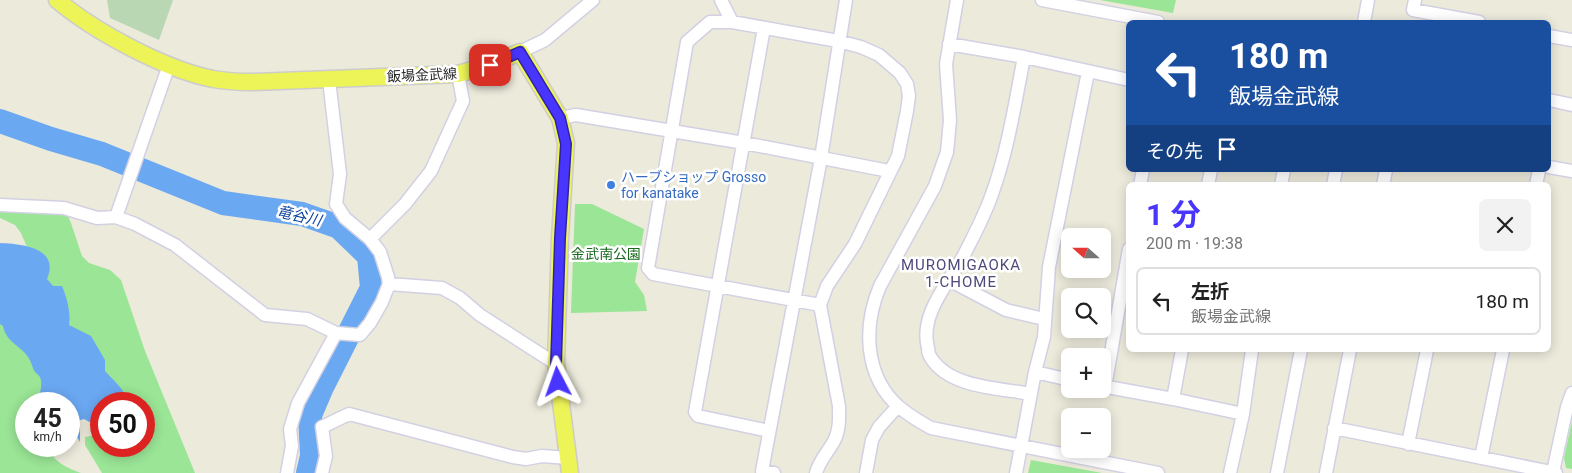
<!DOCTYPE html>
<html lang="ja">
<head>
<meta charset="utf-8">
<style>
  body { margin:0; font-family:Roboto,"Noto Sans JP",sans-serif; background:#f2f2f2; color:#222; height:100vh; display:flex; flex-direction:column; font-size:19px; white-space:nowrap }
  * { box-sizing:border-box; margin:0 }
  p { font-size:16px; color:#767676 }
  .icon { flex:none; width:28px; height:28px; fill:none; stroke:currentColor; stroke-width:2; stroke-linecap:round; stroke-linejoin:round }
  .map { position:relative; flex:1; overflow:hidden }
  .details { position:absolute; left:1126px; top:182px; width:425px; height:170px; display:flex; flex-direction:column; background:#fff; border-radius:8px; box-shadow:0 2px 12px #0003 }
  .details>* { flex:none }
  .guide { position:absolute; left:1126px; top:20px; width:425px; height:152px; border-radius:8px; box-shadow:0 2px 12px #0003; background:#1a4fa0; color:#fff; overflow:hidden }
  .needle { width:32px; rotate:291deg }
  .tools { position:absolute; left:1061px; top:228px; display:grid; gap:10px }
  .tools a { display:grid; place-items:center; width:50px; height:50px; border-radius:8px; background:#fff; box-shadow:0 2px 12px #0003; font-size:25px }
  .speed { position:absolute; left:15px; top:392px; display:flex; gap:10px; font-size:25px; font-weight:700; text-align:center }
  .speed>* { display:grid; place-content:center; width:65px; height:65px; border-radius:50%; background:#fff; box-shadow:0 2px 12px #0003; line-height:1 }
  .speed small { font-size:12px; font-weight:400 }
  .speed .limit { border:8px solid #d22; background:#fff; color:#111 }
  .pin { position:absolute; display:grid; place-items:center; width:42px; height:42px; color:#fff; margin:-21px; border-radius:10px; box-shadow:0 2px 8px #0006 }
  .me { position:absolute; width:55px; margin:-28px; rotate:356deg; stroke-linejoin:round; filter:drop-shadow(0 0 4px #0008) }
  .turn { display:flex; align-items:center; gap:18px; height:105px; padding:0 20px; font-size:22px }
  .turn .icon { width:65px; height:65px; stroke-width:2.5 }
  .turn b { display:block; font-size:35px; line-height:42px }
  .then { display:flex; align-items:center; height:48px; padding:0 20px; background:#0003; gap:10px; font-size:19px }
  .round { display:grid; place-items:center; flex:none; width:52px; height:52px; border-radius:8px; background:#f2f2f2 }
  .summary { display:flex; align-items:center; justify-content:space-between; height:85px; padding:0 20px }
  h1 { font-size:30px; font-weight:700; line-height:38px; color:#4936fe }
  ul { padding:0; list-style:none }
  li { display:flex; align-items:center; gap:15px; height:68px; margin:0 10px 8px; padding:0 10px; border:2px solid #e0e0e0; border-radius:8px }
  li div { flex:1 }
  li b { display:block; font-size:19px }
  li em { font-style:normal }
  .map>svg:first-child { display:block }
  .green { fill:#9ae596 }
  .cemetery { fill:#b9d7b2 }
  .water { fill:#6ba8f2 }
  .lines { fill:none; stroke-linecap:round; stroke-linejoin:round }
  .river { stroke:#6ba8f2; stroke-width:24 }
  .minor-casing { stroke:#d2d0e3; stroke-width:15 }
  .major-casing { stroke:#ccc; stroke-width:19 }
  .minor { stroke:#fff; stroke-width:12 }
  .major { stroke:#edf458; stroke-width:16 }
  .route-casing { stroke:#2f23a5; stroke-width:12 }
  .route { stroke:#4936fe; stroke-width:9 }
  .shop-dot { fill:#3f7fe0; stroke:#fff; stroke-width:2 }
  .labels { text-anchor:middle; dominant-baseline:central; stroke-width:5; stroke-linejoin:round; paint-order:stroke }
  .street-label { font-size:14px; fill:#2a2a2a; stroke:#fff }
  .shop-label { font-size:14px; fill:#366cbe; stroke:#fff; text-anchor:start }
  .park-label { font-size:14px; fill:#18681e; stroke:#fff }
  .water-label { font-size:15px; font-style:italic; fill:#0a419d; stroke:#fff }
  .neighbourhood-label { font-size:15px; letter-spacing:1px; fill:#4e497b; stroke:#fff }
</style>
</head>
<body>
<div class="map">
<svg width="1572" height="473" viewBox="0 0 1572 473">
  <rect width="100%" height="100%" fill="#eceadb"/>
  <path class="green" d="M1100,0H1176L1173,13Z
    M0,204L67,214L71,223L82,256L89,263L110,270L121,280L145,351L195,473H102L85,445V437L101,434V446H144V404H116L62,328L21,233L15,225L0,218Z
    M575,204H592L644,229L635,282L644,295L647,311L571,313Z
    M0,316L38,359L49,391L37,404H26V446H47C54,462 65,467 81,473H0Z
    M1572,421V469L1566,468L1564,458Z
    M1031,460L1102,473H1028Z"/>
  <path class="cemetery" d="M107,0H173L159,40L110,18Z"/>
  <path class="water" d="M0,243C23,244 60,248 47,279L53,286H62C67,298 71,313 69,325L91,336L105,360V371C113,380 127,391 128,404H101V433H99L95,425L84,419L77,421L80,429V442L76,435L69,429V404H40C37,395 44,387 40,377C38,374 34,372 33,368C31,362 29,357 24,352C14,343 5,338 3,326L0,324Z"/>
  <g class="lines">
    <path class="river" d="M0,121L51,139L102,154L223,203L302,214L339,227L369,256L372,288L322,387L310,415L312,456L308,473"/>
    <defs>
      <path id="minor" d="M721,0L732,22
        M957,0L946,64L950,120L947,152L935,186L880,286C863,326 864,376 899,407C909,415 920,422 931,428L1158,473
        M1042,0L1158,22
        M1415,0L1413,10L1479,22
        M1364,22L1368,0
        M764,28L695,412L698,416L769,431
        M1549,36L1572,40
        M949,44L1024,57L1129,80
        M520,52L545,40L593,0
        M1024,57C1015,103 1008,150 992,194C985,215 974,235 964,255C949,283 919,314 928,348C928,351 929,355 931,358C950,388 999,388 1031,394
        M1549,100L1572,105
        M560,118L576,115L744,143L889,171
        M1549,167L1572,171
        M1140,185L1143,170
        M1208,185L1211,170
        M1281,185L1284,170
        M1333,185L1336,170
        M1383,185L1386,170
        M1536,185L1539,170
        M0,205L64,208L97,218L116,217L135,224L175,245L265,315L307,319L336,333L360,335L370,323L382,302L389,284L388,277L380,252L370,239L345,218L336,204L340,174L329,80
        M116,217L169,65
        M370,239L405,204L431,171L463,101L458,74
        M949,280L1006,310L1044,319
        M389,284L442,288L460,298L480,315L556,364
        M1035,372L1070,380
        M1102,386L1173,399L1243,414
        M1105,387L1129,249
        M1173,399L1182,350
        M1334,428L1556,473
        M1408,444L1427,350
        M1481,458L1503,350
        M1553,472L1567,407L1572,393
        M287,473L292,446L290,429L298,403L336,333
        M322,473L326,456L322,427L349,414L513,457L526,459L542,456L568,458
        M774,473L762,471L821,158L846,0
        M816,473C819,461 828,452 834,441C840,430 839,418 839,406L820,305L827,286L855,244L898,156L907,111L909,96L907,84L900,73L879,55L861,47L838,41L732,22H710L687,42L648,268L653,274L820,305
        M866,473L872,440L879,427L898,406
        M1016,473L1035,372L1044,337L1049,267L1088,72
        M1230,473L1243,414L1252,350
        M1277,473L1301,350
        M1326,473L1350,350"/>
      <path id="major" d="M57,0C95,32 164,69 213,79C225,81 238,82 251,82L458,74L490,65L520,52L560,118L566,143L560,238L556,364L570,473"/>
    </defs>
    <use href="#minor" class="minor-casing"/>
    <use href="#major" class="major-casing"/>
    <use href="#minor" class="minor"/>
    <use href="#major" class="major"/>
  </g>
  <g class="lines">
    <defs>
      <path id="route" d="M490,65L520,52L560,118L566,144L560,238L556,364L558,382"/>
    </defs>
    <use href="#route" class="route-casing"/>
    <use href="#route" class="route"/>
  </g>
  <circle class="shop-dot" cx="611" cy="185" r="5"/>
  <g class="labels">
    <g class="street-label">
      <text transform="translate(422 75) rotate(-3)">飯場金武線</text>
    </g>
    <g class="shop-label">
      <text x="621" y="177">ハーブショップ Grosso<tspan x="621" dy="16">for kanatake</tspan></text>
    </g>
    <g class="park-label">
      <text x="606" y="254">金武南公園</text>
    </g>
    <g class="water-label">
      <text transform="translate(299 216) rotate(13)">竜谷川</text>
    </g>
    <g class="neighbourhood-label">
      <text x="961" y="265">MUROMIGAOKA<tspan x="961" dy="17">1-CHOME</tspan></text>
    </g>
  </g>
</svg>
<div class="tools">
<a><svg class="needle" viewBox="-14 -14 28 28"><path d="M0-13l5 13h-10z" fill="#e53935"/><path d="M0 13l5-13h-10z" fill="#767676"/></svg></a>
<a><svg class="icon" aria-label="search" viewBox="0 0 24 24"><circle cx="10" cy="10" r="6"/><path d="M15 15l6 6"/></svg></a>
<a>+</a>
<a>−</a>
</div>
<div class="speed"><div>45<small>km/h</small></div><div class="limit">50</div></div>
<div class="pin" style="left:490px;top:65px;background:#d93025"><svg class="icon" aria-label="arrive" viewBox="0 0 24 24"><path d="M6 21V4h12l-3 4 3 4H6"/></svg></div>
<svg class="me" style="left:558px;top:382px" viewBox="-20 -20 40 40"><path d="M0-17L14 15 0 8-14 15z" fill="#4936fe" stroke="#fff" stroke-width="4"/></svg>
<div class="guide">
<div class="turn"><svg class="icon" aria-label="left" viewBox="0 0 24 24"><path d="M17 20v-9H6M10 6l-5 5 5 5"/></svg><div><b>180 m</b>飯場金武線</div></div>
<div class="then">その先<svg class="icon" aria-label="arrive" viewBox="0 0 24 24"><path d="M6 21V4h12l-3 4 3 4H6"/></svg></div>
</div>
<section class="details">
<div class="summary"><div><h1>1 分</h1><p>200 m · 19:38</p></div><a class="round"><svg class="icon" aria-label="close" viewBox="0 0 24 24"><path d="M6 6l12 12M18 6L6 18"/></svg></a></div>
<ul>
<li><svg class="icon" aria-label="left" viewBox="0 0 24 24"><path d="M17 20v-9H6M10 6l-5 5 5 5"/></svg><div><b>左折</b><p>飯場金武線</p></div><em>180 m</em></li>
</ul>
</section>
</div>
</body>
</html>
